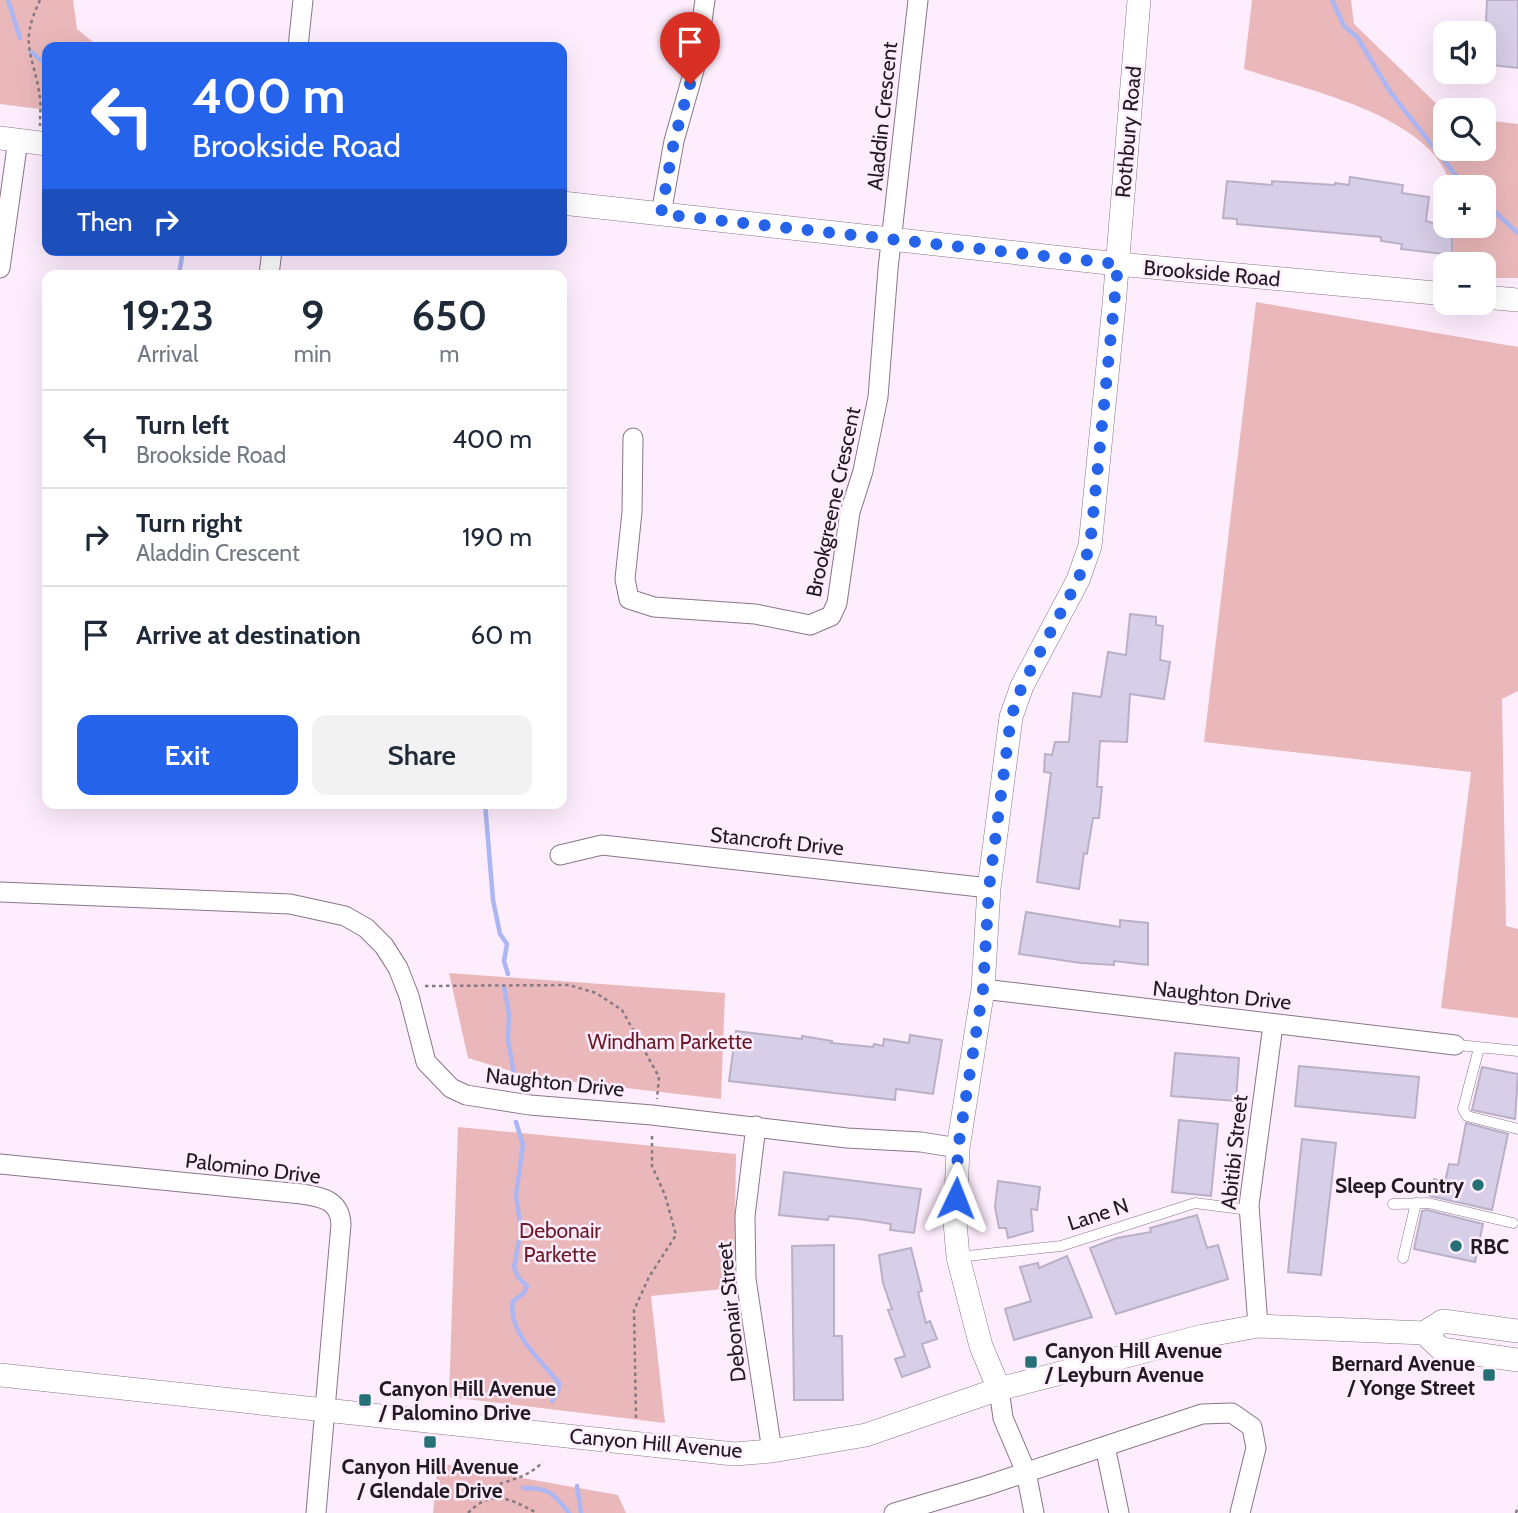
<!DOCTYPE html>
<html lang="en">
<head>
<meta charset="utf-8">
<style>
  body { margin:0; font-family:Cabin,sans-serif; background:#f2f2f3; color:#1f2937; height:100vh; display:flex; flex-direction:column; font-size:26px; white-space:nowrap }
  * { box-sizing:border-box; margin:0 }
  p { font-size:23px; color:#747a83 }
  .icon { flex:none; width:38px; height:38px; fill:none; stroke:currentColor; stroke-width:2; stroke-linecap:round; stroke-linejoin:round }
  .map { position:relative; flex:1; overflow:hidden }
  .details { position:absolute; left:42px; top:270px; width:525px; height:539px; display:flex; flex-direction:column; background:#fff; border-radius:14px; box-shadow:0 7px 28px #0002 }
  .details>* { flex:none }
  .banner { position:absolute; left:42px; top:42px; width:525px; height:214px; border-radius:14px; box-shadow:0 7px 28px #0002; background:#2563eb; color:#fff; overflow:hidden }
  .controls { position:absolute; left:1433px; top:21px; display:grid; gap:14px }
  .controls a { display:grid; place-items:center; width:63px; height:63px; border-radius:14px; background:#fff; box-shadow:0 7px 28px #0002; font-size:35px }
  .pin { position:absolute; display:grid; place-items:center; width:60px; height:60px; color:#fff; margin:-72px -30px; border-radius:50% 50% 50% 0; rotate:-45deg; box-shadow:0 0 7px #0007 }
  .pin .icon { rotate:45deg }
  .me { position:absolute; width:77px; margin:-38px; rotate:2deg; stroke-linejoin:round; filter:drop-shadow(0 0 5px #0008) }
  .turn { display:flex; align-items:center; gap:24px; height:147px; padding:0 35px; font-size:32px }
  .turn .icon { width:91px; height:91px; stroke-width:2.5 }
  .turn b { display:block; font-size:49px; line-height:60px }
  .then { display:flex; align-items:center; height:66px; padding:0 35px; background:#0003; gap:14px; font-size:26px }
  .eta { display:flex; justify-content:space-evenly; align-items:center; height:119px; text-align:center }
  .eta b { font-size:42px; font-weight:600; line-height:49px }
  .button { display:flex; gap:14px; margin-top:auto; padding:14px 35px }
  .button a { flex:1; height:80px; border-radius:14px; background:#2563eb; color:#fff; font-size:28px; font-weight:600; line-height:80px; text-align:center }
  .button a+a { background:#f2f2f3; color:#1f2937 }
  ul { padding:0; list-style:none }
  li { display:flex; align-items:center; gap:21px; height:98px; padding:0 35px; border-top:2px solid #e0e1e3 }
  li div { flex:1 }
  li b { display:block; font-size:26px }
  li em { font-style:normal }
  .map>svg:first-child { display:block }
  .green { fill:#eab8ba }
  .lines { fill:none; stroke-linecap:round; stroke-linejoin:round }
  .stream { stroke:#acb6f2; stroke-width:4.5 }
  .building { fill:#d7cee7; stroke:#b9b0c8; stroke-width:2 }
  .service-casing { stroke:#897688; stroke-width:11 }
  .minor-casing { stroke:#897688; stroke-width:21 }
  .tertiary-casing { stroke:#897688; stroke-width:24 }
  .path { stroke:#857984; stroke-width:2.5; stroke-dasharray:3.5 3.5; stroke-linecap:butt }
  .service { stroke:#fff; stroke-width:10 }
  .minor { stroke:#fff; stroke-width:19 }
  .tertiary { stroke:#fff; stroke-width:23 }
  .route { stroke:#2563eb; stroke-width:12; stroke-dasharray:0 21.6 }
  .poi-dot { fill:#267076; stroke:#feedfd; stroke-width:2.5 }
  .labels { text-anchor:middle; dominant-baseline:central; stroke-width:5; stroke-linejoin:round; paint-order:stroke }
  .street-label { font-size:21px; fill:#211a21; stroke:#feedfd }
  .park-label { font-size:21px; fill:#6d1a27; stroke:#feedfd }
  .poi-label { font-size:21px; font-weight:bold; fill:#211a21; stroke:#feedfd; text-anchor:start }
</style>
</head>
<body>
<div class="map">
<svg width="1518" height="1513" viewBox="0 0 1518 1513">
  <rect width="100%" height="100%" fill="#feedfd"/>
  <path class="green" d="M0,0H73L77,29L99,47H47V110L0,104Z
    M1252,0H1351L1354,24L1445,112L1446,149H1484V120L1518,124V278H1484V264H1460L1439,224L1445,208L1446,226H1484V187H1451C1434,115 1306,90 1244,69Z
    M1256,302L1518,347V691L1502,699L1506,926L1518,929V1018L1441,1008L1471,772L1204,742Z
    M449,973L725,993L721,1099L531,1077L468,1058Z
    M458,1127L736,1154L734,1288L651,1296L665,1423L449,1397Z
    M438,1463L618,1495L626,1513H433Z"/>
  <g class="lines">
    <path class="stream" d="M8,0L20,38
      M1332,0L1344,26L1357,37L1391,93L1465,187
      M31,52L47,65
      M1484,202L1518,233
      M179,275L183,250
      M485,803L493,900L500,934L507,944L504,961L508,974
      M504,987L509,1014L508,1040L515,1080
      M516,1122L523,1145L516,1195L521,1230L514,1267L518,1277L527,1286L524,1293L513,1301C507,1332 541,1360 559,1383L558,1392L552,1401
      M577,1486L581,1513
      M523,1488C550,1488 553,1493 569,1513"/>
  </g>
  <path class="building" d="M1487,0H1518V68L1484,64Z
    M1350,177L1403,185L1402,193L1429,197L1426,221L1436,224L1452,238V255L1401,249L1402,244L1381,241V237L1237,224V219L1223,218L1227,181L1272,185V181L1335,185V183L1349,185Z
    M1130,614L1156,617V625L1163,626L1160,660L1170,662L1164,699L1130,694L1127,742L1100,741L1097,787H1102L1099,818H1093L1087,854L1084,853L1079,889L1037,882L1051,773L1044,772L1045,754L1052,755L1055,742H1069L1073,693L1101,697L1108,652L1126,655Z
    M1026,912L1120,927V920L1148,923V965L1114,961V965L1081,963L1019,954Z
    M736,1031L802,1039V1036L832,1041L831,1043L873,1047L874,1044L883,1046L884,1039L909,1043L910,1035L942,1040L933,1094L896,1089L895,1100L729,1081Z
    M1175,1053L1239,1058L1236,1101L1171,1096Z
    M1299,1066L1419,1077L1415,1118L1295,1106Z
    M1482,1067L1518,1074L1515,1119L1472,1110Z
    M1179,1120L1218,1124L1211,1196L1172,1192Z
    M1466,1123L1508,1134L1492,1210L1430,1196L1434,1179L1445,1182L1449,1164L1458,1165Z
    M1302,1139L1336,1143L1321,1275L1288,1272Z
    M784,1172L921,1189L914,1233L890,1230L891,1224L859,1219L829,1216L828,1220L779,1215Z
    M998,1181L1040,1187L1037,1210L1031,1209L1033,1231L1008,1238L1006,1228H999L995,1207Z
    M1427,1210L1483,1224L1475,1262L1414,1249L1422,1211Z
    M1197,1215L1207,1248L1218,1245L1228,1279L1116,1314L1090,1248L1117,1238L1151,1232L1150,1228Z
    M834,1245V1336H842L843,1400H794L792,1246Z
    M911,1248L922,1291L918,1292L926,1323L930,1321L937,1339L922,1344L930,1367L902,1377L895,1359L905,1356L888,1310L892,1309L883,1283L879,1255Z
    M1067,1256L1092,1317L1014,1340L1005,1309L1031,1301L1020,1267L1038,1263L1039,1268Z"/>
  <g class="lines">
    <defs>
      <path id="service" d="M1458,1045L1518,1051
        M1479,1048L1463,1109L1467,1116L1518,1129
        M1393,1204L1428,1203L1513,1223
        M958,1257L1061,1246L1195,1203L1249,1210
        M1403,1258L1416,1203"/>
      <path id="minor" d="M298,47L303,0
        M661,214L674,141L696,63L705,0
        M0,268L18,140
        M269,275L272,250
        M633,438L632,512L625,579L629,599L654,607L755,614L810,625L831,616L837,603L850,512L863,471L878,397L888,269L918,0
        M560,855L602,845L989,888
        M0,892L290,904L345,916L366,928L384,946L398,968L409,996L426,1062L451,1088L466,1095L530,1105L652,1115L847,1138L921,1142L958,1148
        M983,989L1455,1045
        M756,1126L745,1216L746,1279L772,1451
        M0,1164L302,1194C323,1197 340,1201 341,1224L316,1513
        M1258,1326L1249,1205L1273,1025
        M999,1389L1003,1418L1026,1472L1034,1513
        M1105,1446L1119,1513
        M894,1513L985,1486L1202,1414L1232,1413L1252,1427L1256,1448L1240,1513"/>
      <path id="tertiary" d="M0,138L47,144
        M562,203L1118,264L1446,294
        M1484,297L1518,300
        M1424,1333L1441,1349L1518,1360
        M0,1375L734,1454L772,1451L866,1435L999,1389L1203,1336L1258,1326L1424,1333L1443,1321L1518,1331
        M999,1389L981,1346L958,1257L955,1222L958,1148L983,989L989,888L1011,717L1022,686L1078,580L1090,546L1114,305L1139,0"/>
    </defs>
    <use href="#service" class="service-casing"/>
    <use href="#minor" class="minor-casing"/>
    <use href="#tertiary" class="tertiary-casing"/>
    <path class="path" d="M40,0C18,47 34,53 40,98C41,107 40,116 40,126
      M425,986L569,985L596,993L622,1010L659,1077L657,1099
      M636,1418L634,1310L649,1277L676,1235L665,1195L652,1166V1133
      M480,1501L482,1493C504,1478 521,1483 543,1462
      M468,1513C493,1488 510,1499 537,1513
      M1516,1513L1518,1506"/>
    <use href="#service" class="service"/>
    <use href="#minor" class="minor"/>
    <use href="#tertiary" class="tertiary"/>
  </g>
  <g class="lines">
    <path class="route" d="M690,84L674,141L661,214L1118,264L1090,546L1078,580L1022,686L1011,717L989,888L983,989L958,1148L956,1198"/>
  </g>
  <g class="poi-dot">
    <circle cx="1478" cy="1185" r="7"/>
    <circle cx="1456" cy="1246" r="7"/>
    <rect x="1024" y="1355" width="14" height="14" rx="3.5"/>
    <rect x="1482" y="1368" width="14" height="14" rx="3.5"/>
    <rect x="358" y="1393" width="14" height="14" rx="3.5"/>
    <rect x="423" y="1435" width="14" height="14" rx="3.5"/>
  </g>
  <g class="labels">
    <g class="street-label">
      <text transform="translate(882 116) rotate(-84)">Aladdin Crescent</text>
      <text transform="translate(1128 132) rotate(-85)">Rothbury Road</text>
      <text transform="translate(1212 273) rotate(5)">Brookside Road</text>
      <text transform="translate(833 502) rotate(-78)">Brookgreene Crescent</text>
      <text transform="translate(777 841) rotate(6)">Stancroft Drive</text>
      <text transform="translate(1222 995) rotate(6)">Naughton Drive</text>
      <text transform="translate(555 1082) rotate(6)">Naughton Drive</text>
      <text transform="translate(1234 1152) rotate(-84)">Abitibi Street</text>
      <text transform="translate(253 1168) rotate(7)">Palomino Drive</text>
      <text transform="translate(1098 1214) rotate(-18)">Lane N</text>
      <text transform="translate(731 1312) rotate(-96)">Debonair Street</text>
      <text transform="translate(656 1443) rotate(5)">Canyon Hill Avenue</text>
    </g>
    <g class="park-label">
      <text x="670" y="1041">Windham Parkette</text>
      <text x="560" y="1230">Debonair<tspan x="560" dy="24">Parkette</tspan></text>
    </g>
    <g class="poi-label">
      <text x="1464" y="1185" text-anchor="end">Sleep Country</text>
      <text x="1470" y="1246">RBC</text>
      <text x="1045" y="1350">Canyon Hill Avenue<tspan x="1045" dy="24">/ Leyburn Avenue</tspan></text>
      <text x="1475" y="1363" text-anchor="end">Bernard Avenue<tspan x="1475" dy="24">/ Yonge Street</tspan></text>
      <text x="379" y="1388">Canyon Hill Avenue<tspan x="379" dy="24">/ Palomino Drive</tspan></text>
      <text x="430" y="1466" text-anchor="middle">Canyon Hill Avenue<tspan x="430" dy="24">/ Glendale Drive</tspan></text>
    </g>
  </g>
</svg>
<div class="controls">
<a><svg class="icon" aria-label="sound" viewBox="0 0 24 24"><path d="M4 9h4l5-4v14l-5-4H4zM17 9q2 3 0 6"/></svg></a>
<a><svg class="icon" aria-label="search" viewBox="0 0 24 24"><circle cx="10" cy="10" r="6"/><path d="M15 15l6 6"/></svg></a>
<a>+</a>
<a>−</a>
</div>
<div class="pin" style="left:690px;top:84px;background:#d93025"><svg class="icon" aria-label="arrive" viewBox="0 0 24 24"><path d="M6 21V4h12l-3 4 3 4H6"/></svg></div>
<svg class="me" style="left:956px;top:1198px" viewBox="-20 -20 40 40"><path d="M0-17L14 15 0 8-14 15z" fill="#2563eb" stroke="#fff" stroke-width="4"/></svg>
<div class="banner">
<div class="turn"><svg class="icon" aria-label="left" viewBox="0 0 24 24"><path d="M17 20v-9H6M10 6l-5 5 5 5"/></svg><div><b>400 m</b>Brookside Road</div></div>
<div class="then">Then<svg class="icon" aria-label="right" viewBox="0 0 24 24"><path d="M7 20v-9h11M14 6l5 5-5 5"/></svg></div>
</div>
<section class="details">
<div class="eta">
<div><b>19:23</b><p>Arrival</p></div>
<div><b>9</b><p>min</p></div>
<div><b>650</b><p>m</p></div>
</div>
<ul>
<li><svg class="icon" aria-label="left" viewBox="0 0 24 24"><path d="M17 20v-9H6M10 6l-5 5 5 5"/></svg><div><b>Turn left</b><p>Brookside Road</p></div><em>400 m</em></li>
<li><svg class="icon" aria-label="right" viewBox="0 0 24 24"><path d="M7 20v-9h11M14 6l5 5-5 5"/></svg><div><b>Turn right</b><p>Aladdin Crescent</p></div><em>190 m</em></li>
<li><svg class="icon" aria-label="arrive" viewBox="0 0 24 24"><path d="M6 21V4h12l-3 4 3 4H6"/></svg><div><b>Arrive at destination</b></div><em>60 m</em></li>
</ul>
<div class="button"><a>Exit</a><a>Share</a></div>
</section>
</div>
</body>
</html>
